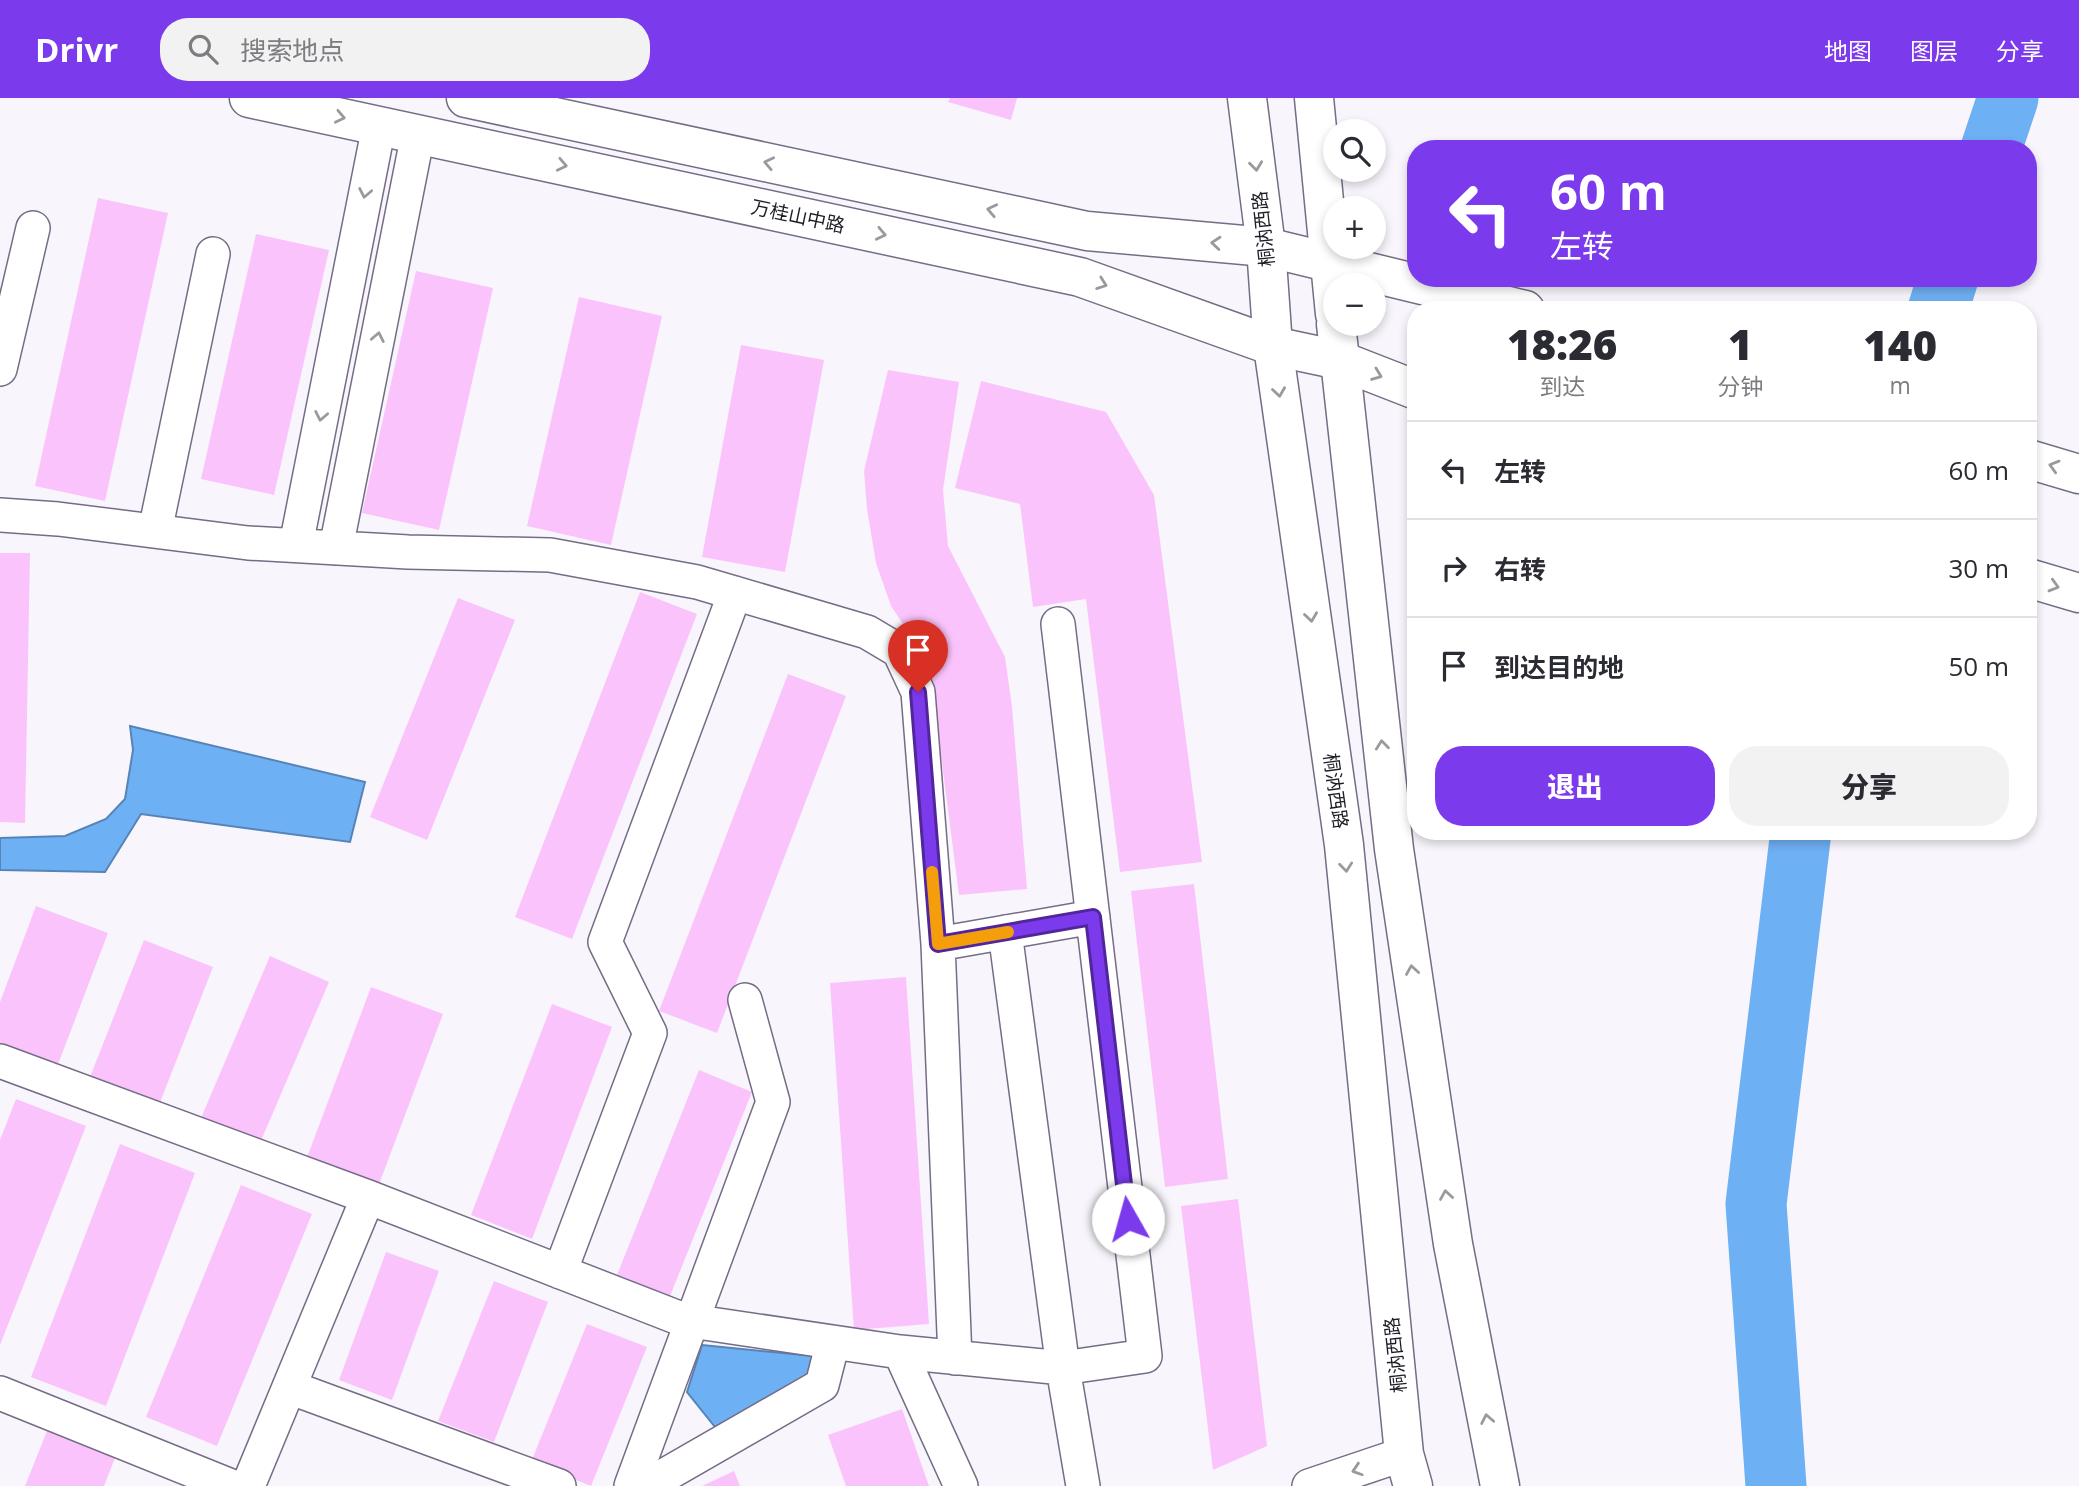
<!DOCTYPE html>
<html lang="zh">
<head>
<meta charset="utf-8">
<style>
  body { margin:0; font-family:"Open Sans","Noto Sans SC",sans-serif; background:#f2f2f3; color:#2b2b33; height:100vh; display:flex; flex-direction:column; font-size:26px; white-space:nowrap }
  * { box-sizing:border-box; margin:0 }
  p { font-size:23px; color:#7c7c81 }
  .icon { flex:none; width:38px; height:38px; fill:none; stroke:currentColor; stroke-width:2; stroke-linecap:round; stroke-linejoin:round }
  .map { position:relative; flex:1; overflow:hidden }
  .drawer { position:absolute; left:1407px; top:203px; width:630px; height:539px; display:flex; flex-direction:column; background:#fff; border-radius:28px; box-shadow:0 4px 10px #0003 }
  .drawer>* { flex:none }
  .top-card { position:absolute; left:1407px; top:42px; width:630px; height:147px; border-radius:28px; box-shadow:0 4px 10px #0003; background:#7c3aed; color:#fff; overflow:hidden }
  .tools { position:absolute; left:1323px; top:21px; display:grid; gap:14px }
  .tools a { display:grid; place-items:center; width:63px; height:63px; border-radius:50%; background:#fff; box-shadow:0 4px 10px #0003; font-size:35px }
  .pin { position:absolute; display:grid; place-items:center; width:60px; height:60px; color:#fff; margin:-72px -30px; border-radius:50% 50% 50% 0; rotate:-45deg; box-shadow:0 0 7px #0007 }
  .pin .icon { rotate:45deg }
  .me { position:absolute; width:77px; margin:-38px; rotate:353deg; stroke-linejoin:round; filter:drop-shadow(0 0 5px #0008) }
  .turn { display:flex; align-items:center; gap:24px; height:147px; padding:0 28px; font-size:32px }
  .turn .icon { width:91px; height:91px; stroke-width:2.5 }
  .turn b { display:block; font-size:49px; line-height:60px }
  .eta { display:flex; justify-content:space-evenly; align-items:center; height:119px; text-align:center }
  .eta b { font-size:42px; font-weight:800; line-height:49px }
  .action { display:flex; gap:14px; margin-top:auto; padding:14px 28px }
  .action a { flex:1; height:80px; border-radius:28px; background:#7c3aed; color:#fff; font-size:28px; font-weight:800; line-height:80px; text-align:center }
  .action a+a { background:#f2f2f3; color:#2b2b33 }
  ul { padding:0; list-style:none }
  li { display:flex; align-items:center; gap:21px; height:98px; padding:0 28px; border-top:2px solid #e1e1e2 }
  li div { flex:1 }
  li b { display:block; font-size:26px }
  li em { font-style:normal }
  header { display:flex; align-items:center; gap:42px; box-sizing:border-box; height:98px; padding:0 35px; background:#7c3aed; color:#fff }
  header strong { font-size:33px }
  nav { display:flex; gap:38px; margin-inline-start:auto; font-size:24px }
  .search { width:490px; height:63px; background:#f2f2f3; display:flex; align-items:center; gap:18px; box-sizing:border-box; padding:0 24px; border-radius:28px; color:#7c7c81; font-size:26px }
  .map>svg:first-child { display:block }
  .water { fill:#6eb0f4; stroke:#5784b6; stroke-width:2 }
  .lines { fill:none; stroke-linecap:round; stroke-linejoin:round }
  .river { stroke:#6eb0f4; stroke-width:61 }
  .building { fill:#fbc3fb }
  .minor-casing { stroke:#756c85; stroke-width:36 }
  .secondary-casing { stroke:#756c85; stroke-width:41 }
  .primary-casing { stroke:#756c85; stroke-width:41 }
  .minor { stroke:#fff; stroke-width:33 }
  .secondary { stroke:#fff; stroke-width:38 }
  .primary { stroke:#fff; stroke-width:38 }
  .oneway { stroke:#9b999e }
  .route-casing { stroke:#51269a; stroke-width:18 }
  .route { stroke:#7c3aed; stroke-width:12 }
  .slow { stroke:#f59e0b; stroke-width:12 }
  .labels { text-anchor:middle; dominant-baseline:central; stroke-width:6; stroke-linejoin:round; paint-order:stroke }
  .street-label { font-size:19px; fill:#211d27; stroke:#fff }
</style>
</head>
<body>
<header>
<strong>Drivr</strong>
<div class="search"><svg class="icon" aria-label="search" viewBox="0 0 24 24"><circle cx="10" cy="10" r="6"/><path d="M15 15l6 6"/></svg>搜索地点</div>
<nav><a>地图</a><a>图层</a><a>分享</a></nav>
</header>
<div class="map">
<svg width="2079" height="1388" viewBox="0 0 2079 1388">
  <rect width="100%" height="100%" fill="#f8f6fc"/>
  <path class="water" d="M130,628L365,684L350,744L141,716L105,774L0,772V740L65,738L106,721L125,701L133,652Z
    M702,1247L813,1258L810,1280L715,1329L687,1294Z"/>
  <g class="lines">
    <path class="river" d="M1991,51L2008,0
      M1938,212L1948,180
      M1776,1388L1756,1106L1801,733"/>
  </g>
  <path class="building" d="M950,0H1017L1011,22L948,4Z
    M98,100L168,115L105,403L35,388Z
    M256,136L329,152L274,397L201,381Z
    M416,173L493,190L439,432L362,415Z
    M579,199L662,218L611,447L527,428Z
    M741,247L824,262L785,474L702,459Z
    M888,272L959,284L943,392L948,448L1005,559L1012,609L1027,791L959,797L936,619L915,544L891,508L876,465L867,411L864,373Z
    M981,283L1106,314L1154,397L1202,764L1120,774L1086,501L1033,509L1020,406L955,390Z
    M0,455H30L25,725L0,724Z
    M640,494L697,516L572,841L515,819Z
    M458,500L515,522L427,742L370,719Z
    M788,576L846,598L717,935L659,913Z
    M1194,786L1228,1081L1165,1089L1131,793Z
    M36,808L108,835L57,969L0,947V904Z
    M144,842L213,869L159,1007L90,979Z
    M270,858L329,884L260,1045L201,1020Z
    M906,879L929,1226L854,1232L830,885Z
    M371,889L443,916L378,1089L306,1062Z
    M552,906L612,929L532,1141L471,1117Z
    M699,972L752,994L670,1198L617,1177Z
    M16,1001L86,1028L0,1247V1042Z
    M120,1046L195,1075L106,1308L31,1279Z
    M241,1087L312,1116L217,1348L146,1319Z
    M1238,1101L1267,1348L1213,1372L1181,1108Z
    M386,1154L439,1173L392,1302L339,1282Z
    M494,1183L548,1204L494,1344L438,1323Z
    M587,1226L647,1249L591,1388L531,1364Z
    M902,1311L929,1388H846L828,1337Z
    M47,1333L115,1360L104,1388H25Z
    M734,1373L740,1388H702Z"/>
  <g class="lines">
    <defs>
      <path id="minor" d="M0,271L33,130
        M0,417L58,421L248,445L408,454L550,457L697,484L867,534L899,553L918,594L938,846L955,1260
        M155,433L213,156
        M296,447L379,28
        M336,450L418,36
        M1005,834L1063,1270L1083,1388
        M938,846L1093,819
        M0,963L368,1099L684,1222L900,1254L1063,1270L1145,1258L1058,526
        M560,1174L650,935L605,844L735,495
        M900,1254L961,1388
        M289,1289L559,1388
        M0,1295L231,1388
        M248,1388L368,1099
        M631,1388L773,1004L745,902
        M646,1388L822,1287L833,1244
        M1309,1388L1404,1356"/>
      <path id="secondary" d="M1247,0L1266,149L1273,248L1344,747L1404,1356L1413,1388
        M1314,0L1335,216
        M1336,226L1394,751L1453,1146L1500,1388"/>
      <path id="primary" d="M249,0L1080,179L1273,248L1339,262L1416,292
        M466,0L1087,133L1266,149L1525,212
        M2028,361L2079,376
        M2028,480L2079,495"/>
    </defs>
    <use href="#minor" class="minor-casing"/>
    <use href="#secondary" class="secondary-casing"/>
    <use href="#primary" class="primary-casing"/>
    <use href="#minor" class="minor"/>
    <use href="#secondary" class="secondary"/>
    <use href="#primary" class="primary"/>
  </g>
  <defs><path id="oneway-chevron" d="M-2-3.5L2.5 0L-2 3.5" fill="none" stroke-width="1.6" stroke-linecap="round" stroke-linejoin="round" transform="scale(1.75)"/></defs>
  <g class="oneway">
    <use href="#oneway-chevron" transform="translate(340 19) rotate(12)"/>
    <use href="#oneway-chevron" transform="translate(769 65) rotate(-168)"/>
    <use href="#oneway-chevron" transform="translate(562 67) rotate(12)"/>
    <use href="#oneway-chevron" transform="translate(1256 68) rotate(83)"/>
    <use href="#oneway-chevron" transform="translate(365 95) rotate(101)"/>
    <use href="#oneway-chevron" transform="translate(992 112) rotate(-168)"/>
    <use href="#oneway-chevron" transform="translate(881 136) rotate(12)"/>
    <use href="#oneway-chevron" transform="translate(1216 145) rotate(-175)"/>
    <use href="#oneway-chevron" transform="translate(1102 186) rotate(20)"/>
    <use href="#oneway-chevron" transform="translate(378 239) rotate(-79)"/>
    <use href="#oneway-chevron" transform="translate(1377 277) rotate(21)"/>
    <use href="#oneway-chevron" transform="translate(1279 294) rotate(82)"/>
    <use href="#oneway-chevron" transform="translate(321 318) rotate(101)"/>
    <use href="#oneway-chevron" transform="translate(2054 368) rotate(-164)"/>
    <use href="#oneway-chevron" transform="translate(2054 488) rotate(16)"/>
    <use href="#oneway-chevron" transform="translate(1311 519) rotate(82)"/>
    <use href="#oneway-chevron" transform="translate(1382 647) rotate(-96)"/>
    <use href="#oneway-chevron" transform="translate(1346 769) rotate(84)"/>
    <use href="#oneway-chevron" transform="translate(1412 872) rotate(-99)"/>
    <use href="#oneway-chevron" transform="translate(1446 1097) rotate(-99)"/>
    <use href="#oneway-chevron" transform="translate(1487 1321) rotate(-101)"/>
    <use href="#oneway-chevron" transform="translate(1357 1372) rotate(162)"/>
  </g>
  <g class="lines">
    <defs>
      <path id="route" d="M918,594L938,846L1093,819L1128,1121"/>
    </defs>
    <use href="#route" class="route-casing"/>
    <use href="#route" class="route"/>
    <path class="slow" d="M932,774L938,846L1008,834"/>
  </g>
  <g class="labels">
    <g class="street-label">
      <text transform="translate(798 118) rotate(12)">万桂山中路</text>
      <text transform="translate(1263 131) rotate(-96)">桐汭西路</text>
      <text transform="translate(1336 693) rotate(82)">桐汭西路</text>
      <text transform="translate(1395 1257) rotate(-96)">桐汭西路</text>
    </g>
  </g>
</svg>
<div class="tools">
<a><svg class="icon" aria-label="search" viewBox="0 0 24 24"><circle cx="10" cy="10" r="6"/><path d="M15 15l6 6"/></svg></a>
<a>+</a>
<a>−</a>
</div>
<div class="pin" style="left:918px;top:594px;background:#d93025"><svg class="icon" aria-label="arrive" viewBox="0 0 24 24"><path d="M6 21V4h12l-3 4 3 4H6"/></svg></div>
<svg class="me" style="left:1128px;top:1121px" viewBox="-20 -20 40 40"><circle r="19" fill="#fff"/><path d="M0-13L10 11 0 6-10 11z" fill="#7c3aed"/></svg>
<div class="top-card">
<div class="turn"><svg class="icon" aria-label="left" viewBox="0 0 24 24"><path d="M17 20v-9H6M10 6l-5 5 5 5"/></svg><div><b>60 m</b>左转</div></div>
</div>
<section class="drawer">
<div class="eta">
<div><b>18:26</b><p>到达</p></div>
<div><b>1</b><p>分钟</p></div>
<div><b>140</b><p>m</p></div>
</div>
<ul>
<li><svg class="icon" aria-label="left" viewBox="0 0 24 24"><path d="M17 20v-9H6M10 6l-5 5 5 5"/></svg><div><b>左转</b></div><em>60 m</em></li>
<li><svg class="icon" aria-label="right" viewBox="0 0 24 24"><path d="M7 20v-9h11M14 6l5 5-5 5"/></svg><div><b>右转</b></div><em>30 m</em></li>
<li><svg class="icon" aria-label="arrive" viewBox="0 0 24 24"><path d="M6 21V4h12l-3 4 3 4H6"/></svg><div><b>到达目的地</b></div><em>50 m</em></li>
</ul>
<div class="action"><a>退出</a><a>分享</a></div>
</section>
</div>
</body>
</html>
